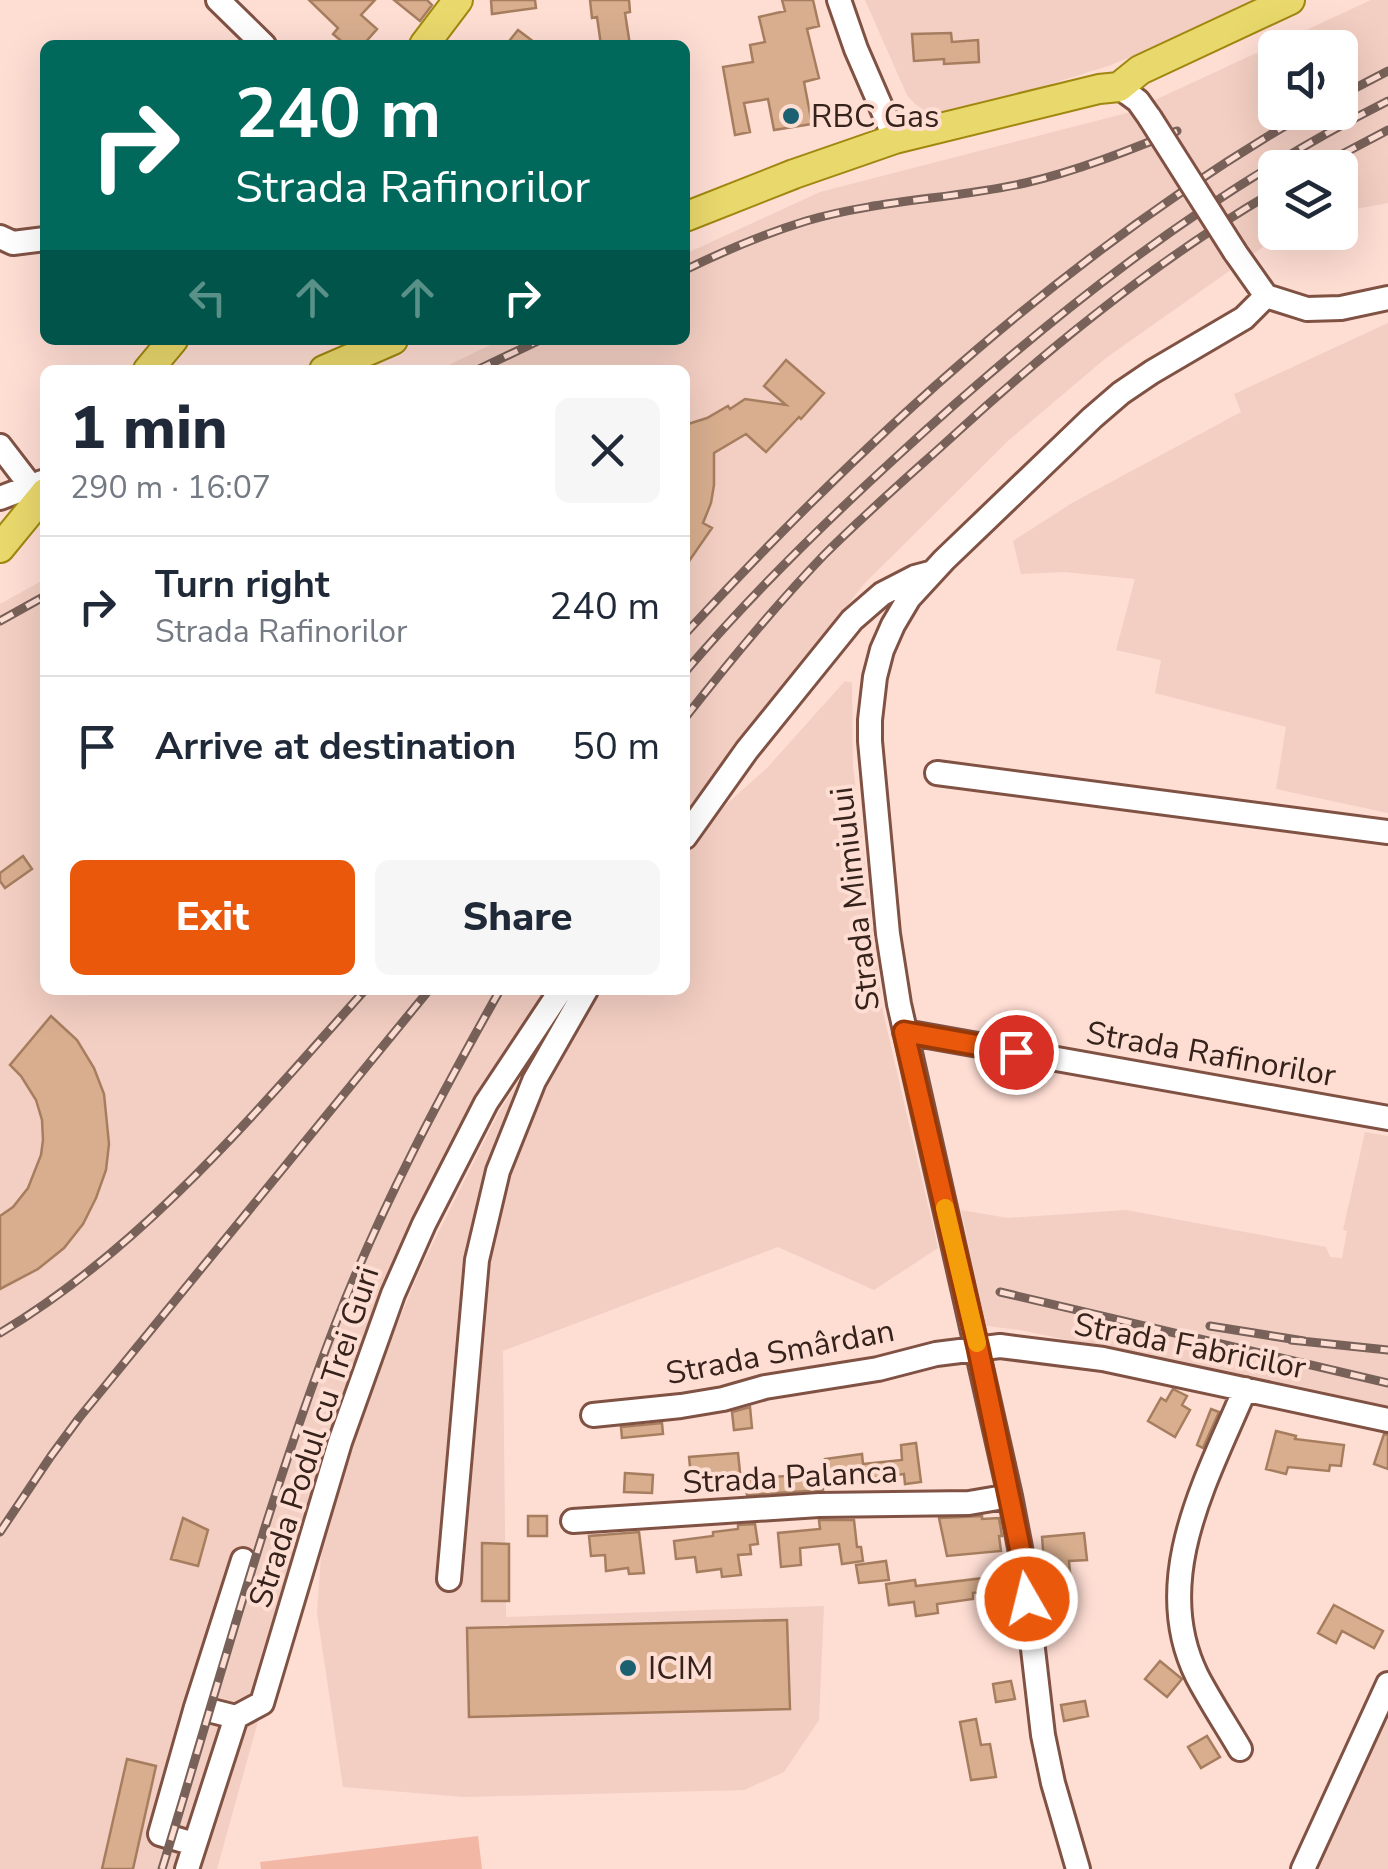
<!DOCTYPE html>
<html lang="en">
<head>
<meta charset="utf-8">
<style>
  body { margin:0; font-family:"Nunito Sans",sans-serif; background:#f6f6f7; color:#1f2937; height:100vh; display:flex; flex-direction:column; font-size:38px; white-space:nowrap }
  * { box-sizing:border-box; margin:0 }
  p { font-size:32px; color:#747a83 }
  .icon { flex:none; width:55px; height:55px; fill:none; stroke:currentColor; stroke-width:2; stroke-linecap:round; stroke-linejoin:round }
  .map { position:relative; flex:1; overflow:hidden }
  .sheet { position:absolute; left:40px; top:365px; width:650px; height:630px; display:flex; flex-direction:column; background:#fff; border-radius:15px; box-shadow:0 10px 40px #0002 }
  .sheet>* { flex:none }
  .top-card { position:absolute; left:40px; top:40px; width:650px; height:305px; border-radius:15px; box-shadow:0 10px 40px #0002; background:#00695c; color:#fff; overflow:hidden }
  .buttons { position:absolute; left:1258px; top:30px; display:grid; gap:20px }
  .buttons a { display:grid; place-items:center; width:100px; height:100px; border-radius:15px; background:#fff; box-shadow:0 10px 40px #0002; font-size:50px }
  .pin { position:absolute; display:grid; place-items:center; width:85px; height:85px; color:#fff; margin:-42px; border:5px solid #fff; border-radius:50%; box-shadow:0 2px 10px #0007 }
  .me { position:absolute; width:110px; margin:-55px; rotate:352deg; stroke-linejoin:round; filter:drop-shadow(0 0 8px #0008) }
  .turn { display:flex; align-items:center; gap:35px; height:210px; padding:0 30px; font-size:45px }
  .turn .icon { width:130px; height:130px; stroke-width:2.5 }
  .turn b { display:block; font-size:70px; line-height:85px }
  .lanes { display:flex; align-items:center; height:95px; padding:0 30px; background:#0003; justify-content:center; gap:50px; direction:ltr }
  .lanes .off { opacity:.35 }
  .round { display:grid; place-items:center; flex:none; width:105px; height:105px; border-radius:15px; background:#f6f6f7 }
  .headline { display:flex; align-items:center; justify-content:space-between; height:170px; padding:0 30px }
  h1 { font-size:60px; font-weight:800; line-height:75px }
  .action { display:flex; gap:20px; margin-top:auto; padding:20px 30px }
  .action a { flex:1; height:115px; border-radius:15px; background:#ea580c; color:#fff; font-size:40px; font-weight:800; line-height:115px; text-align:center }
  .action a+a { background:#f6f6f7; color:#1f2937 }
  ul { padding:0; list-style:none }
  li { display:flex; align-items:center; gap:30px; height:140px; padding:0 30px; border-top:2px solid #e0e1e3 }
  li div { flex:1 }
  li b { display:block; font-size:38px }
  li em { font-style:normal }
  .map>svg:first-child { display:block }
  .built { fill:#f3cec2; fill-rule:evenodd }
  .green { fill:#f3b7a5 }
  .building { fill:#d8ae8e; stroke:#a67e5f; stroke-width:2.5 }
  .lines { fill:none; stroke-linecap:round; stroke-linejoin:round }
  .minor-casing { stroke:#805244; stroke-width:28 }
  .major-casing { stroke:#a0870f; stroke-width:32 }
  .minor { stroke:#fff; stroke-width:22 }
  .major { stroke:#e9d86b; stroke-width:28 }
  .rail-casing { stroke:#786159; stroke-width:9 }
  .rail { stroke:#feddd3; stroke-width:5; stroke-dasharray:15; stroke-linecap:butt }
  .minor-bridge-casing { stroke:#805244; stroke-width:28; stroke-linecap:butt }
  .minor-bridge { stroke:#fff; stroke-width:22 }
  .route-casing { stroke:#983908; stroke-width:25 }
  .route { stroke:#ea580c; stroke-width:18 }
  .slow { stroke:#f59e0b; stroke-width:18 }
  .poi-dot { fill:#1b6172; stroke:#feddd3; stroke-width:4 }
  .labels { text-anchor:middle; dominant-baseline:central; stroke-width:8; stroke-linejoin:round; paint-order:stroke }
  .poi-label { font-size:32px; fill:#35221b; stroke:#feddd3; text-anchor:start }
  .street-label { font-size:32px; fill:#35221b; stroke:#feddd3 }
</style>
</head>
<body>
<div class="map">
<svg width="1388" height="1869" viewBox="0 0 1388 1869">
  <rect width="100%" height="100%" fill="#feddd3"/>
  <path class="built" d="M865,0H1260L1184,36L1108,66L958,113L946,114L924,110L915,104L907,95Z
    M1371,0H1388V203L1340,212V168H1275V232L1283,233L1106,358L1009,440L864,584L685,812V370H438L501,340H685V254L820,192L1127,113ZM1275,48H1340V112H1275Z
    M1388,323V813L1276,789L1286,727L1155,693L1161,660L1116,650L1135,579L1064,572L1021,574L1013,541L1072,503L1241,412L1234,394Z
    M45,579V990H567L490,1108L393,1294L320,1498L217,1869H0V604Z
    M845,681L852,683L853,766L883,1012L938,1248L874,1290L778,1247L503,1351L506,1617L824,1606L819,1720L784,1772L744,1790L464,1797L343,1787L317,1613L323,1527L368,1394L422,1265L499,1112L577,990H685V841L766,769Z
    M1365,1132L1388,1136V1407L1020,1330L986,1326L961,1210L1008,1218L1126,1210L1326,1247L1330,1257L1342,1258L1347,1231L1343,1230Z
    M1388,1712V1869H1318Z"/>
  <path class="green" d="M478,1836L482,1869H261L260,1862Z"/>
  <path class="building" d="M309,0H375L361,15L377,29L363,45H346L333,34L338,28Z
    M394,0H427L432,5L420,21Z
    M491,0H535L536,8L492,14Z
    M590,0H629L630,12L625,13L630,45H601L597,17L592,18Z
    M782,0H813L819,26L807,29L819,78L804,82L812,124L774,130L768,99L744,103L750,132L735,135L723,67L753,62L750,45L765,42L759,17L785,11Z
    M518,30L538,45H506Z
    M951,33L952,42L978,40L979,62L944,64V59L914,61L912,34Z
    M786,360L824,393L801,419L799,417L766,452L746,434L714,453V485L711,503L703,523L712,528L685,567V425L707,418L728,406L730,409L745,399L786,405L764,386Z
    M23,856L32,869L5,888L0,881V873Z
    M51,1016L77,1040L94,1068L104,1094L109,1144L106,1170L96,1198L83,1224L64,1248L38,1269L0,1289V1216L13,1207L28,1188L41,1155L43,1140L42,1120L36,1100L21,1076L10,1065Z
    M1173,1389L1187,1396L1182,1405L1190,1410L1175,1437L1148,1421L1161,1398L1166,1401Z
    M750,1407L752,1428L734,1430L732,1412Z
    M1211,1409L1219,1412L1203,1448L1197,1445Z
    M662,1423L663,1434L622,1438L621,1427Z
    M1276,1431L1296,1436L1295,1439L1344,1445L1341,1466L1330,1465L1329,1471L1288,1467L1286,1474L1266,1469Z
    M1384,1434L1388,1435V1469L1374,1464Z
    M916,1443L921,1482L905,1484L904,1474L823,1485V1490L747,1495L745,1480L826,1472L825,1459L862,1454L863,1464L902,1460L901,1445Z
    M738,1453L740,1472L714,1475L715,1484L692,1486L689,1457Z
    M625,1473L653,1475L652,1493L624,1492Z
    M528,1516H547V1536H528Z
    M982,1516V1519L999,1518L1002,1536H999L1001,1551L947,1556L939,1518Z
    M183,1518L208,1530L198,1566L171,1559Z
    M819,1520H854L857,1547H861L863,1561L842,1564L839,1544L800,1548L801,1565L781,1567L778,1533L820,1529Z
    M755,1524L758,1544L750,1545L751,1554L738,1555L741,1575L722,1577L721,1569L697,1572L695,1557L676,1559L674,1541L713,1536V1532L738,1529V1525Z
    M639,1532L644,1573L629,1574L628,1568L606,1571L605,1555L591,1556L589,1536Z
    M1084,1533L1087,1560L1069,1561L1071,1584L1046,1587L1042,1537Z
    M482,1543L509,1544V1601H482Z
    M886,1561L889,1580L859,1583L856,1565Z
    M1001,1576L1003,1590L973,1593V1599L937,1604L938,1613L916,1616L914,1602L889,1605L886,1584L915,1580L916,1586Z
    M1334,1605L1383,1631L1374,1648L1342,1631L1336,1643L1318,1633Z
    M787,1620L790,1709L469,1717L467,1628Z
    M1160,1661L1182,1679L1167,1697L1145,1679Z
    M1011,1681L1015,1699L996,1702L993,1684Z
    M1085,1701L1088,1716L1064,1721L1061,1705Z
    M976,1719L981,1745L990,1744L996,1777L971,1780L960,1722Z
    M1207,1736L1220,1757L1201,1768L1188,1747Z
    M127,1759L156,1766L133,1869H102Z"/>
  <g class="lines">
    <defs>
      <path id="minor" d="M218,0L264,45
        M839,0L856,49L895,139
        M1119,87L1138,101L1150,118
        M0,237L13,243L45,239
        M1235,252L1266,296
        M1266,296L1307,309L1341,308L1388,298
        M0,446L30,485
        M0,498L42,482
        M937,773L1388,832
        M685,837L747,750L852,620L882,594L915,577L930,573
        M905,1032L1388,1118
        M593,1415L681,1406L723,1399L765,1387L878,1369L936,1354L1000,1346L1103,1359L1388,1420
        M573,1521L819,1505L969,1503L1010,1496
        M449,1579L477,1260L498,1171L534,1081L586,990
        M196,1707L243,1560
        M1240,1749C1226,1725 1210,1701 1197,1676C1149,1579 1208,1477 1245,1389
        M194,1844L160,1834L196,1707L236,1717
        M187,1869L236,1717L262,1703L340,1442L393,1294L424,1224L486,1103L561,990
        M1078,1869L1053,1783L1043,1735L1023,1563L1010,1496L899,1004L888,934L870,741V720L875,677L882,650L893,625L909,598L944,560L1092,418L1121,393L1152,372L1244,318L1266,296
        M1303,1869L1388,1684"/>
      <path id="major" d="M424,45L458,0
        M685,217L794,174L895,139L1099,89L1119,87L1140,70L1290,0
        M148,370L173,340
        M324,370L393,340
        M0,548L45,493"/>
    </defs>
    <use href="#minor" class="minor-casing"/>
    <use href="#major" class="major-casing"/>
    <use href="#minor" class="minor"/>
    <use href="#major" class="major"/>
    <defs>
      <path id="rail" d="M1340,96L1388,71
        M1316,168L1388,130
        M685,270C724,251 764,234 806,221C877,200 953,199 1025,183C1077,171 1127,151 1177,131
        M477,370L540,340
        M0,621L45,596
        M685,634C868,435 1074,247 1309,112
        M685,672C749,597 820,527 892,461C1045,320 1201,195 1388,101
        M685,718C729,662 775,606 824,555C865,514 910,475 953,436C1052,345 1159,258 1275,191
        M1000,1292L1388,1383
        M1210,1326L1304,1341
        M0,1333C144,1247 255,1113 365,990
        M1291,1340L1388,1350
        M0,1532L51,1456L79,1418L429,990
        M162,1869C218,1687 267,1502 335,1325C380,1209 439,1098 500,990"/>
    </defs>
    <use href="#rail" class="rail-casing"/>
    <use href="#rail" class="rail"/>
    <defs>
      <path id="minor-bridge" d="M1150,118L1235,252"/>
    </defs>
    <use href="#minor-bridge" class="minor-bridge-casing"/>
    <use href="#minor-bridge" class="minor-bridge"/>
  </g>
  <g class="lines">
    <defs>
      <path id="route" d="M1016,1052L904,1032L978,1348L1023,1563L1027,1599"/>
    </defs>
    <use href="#route" class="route-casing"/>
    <use href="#route" class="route"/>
    <path class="slow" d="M945,1208L977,1343"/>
  </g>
  <g class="poi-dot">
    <circle cx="791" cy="116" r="10"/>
    <circle cx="628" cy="1668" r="10"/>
  </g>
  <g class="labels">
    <g class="poi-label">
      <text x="811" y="116">RBC Gas</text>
      <text x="648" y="1668">ICIM</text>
    </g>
    <g class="street-label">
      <text transform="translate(855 899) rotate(-97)">Strada Mimiului</text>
      <text transform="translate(1211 1054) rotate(10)">Strada Rafinorilor</text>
      <text transform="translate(1190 1346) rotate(11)">Strada Fabricilor</text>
      <text transform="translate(780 1352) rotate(-11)">Strada Smârdan</text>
      <text transform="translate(314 1437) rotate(-72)">Strada Podul cu Trei Guri</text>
      <text transform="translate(790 1477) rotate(-3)">Strada Palanca</text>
    </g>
  </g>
</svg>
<div class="buttons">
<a><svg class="icon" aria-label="sound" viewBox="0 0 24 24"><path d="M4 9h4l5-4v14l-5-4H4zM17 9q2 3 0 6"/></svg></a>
<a><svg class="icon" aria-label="layers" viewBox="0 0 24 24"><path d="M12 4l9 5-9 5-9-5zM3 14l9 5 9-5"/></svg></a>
</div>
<div class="pin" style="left:1016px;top:1052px;background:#d93025"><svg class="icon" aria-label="arrive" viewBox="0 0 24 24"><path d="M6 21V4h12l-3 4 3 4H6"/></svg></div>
<svg class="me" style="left:1027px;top:1599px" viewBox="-20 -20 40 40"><circle r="17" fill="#ea580c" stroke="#fff" stroke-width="3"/><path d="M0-11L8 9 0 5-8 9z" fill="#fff"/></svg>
<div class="top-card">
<div class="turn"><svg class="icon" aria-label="right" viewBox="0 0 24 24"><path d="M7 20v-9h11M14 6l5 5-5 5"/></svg><div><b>240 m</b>Strada Rafinorilor</div></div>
<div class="lanes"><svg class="icon off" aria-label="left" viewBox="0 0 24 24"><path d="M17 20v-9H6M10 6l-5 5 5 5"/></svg><svg class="icon off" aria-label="ahead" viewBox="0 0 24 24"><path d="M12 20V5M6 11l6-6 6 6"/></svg><svg class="icon off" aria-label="ahead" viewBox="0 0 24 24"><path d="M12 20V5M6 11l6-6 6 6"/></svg><svg class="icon" aria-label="right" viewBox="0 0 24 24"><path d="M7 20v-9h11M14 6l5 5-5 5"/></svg></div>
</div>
<section class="sheet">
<div class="headline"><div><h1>1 min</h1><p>290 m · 16:07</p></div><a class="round"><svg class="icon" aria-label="close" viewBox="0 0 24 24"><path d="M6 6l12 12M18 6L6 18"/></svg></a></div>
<ul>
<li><svg class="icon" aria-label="right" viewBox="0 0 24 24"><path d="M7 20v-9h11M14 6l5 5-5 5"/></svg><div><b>Turn right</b><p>Strada Rafinorilor</p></div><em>240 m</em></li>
<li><svg class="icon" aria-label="arrive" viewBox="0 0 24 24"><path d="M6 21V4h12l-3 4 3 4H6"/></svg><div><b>Arrive at destination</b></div><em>50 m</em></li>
</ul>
<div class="action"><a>Exit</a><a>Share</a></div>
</section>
</div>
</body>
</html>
